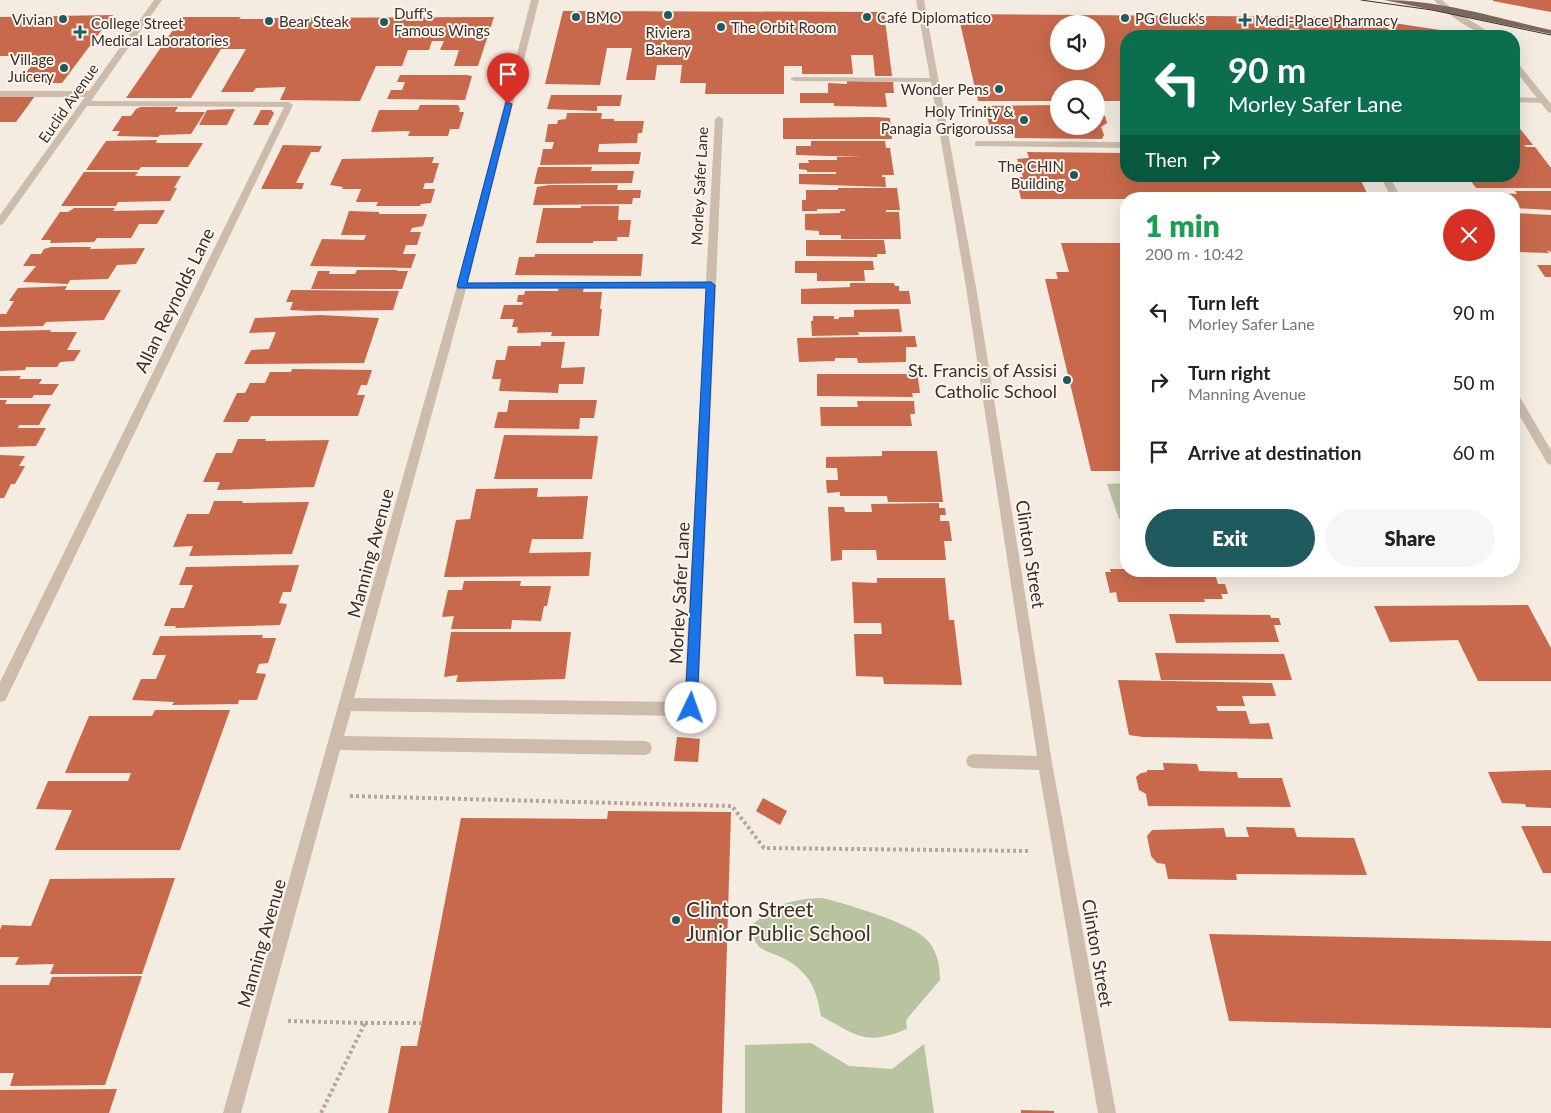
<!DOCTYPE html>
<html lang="en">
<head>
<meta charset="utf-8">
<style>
  body { margin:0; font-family:Lato,sans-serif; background:#f6f6f6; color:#222; height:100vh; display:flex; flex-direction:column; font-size:19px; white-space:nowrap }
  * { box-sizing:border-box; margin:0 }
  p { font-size:16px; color:#767676 }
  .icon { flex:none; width:28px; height:28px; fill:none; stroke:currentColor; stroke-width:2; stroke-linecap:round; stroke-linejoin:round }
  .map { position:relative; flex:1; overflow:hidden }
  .side { position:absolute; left:1120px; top:192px; width:400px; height:385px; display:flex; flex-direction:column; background:#fff; border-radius:20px; box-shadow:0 5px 20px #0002 }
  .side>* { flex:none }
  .hud { position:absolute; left:1120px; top:30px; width:400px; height:152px; border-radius:20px; box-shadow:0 5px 20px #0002; background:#0b6e4f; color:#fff; overflow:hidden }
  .fabs { position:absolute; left:1050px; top:15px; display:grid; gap:10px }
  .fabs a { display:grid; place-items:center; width:55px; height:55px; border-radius:50%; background:#fff; box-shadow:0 5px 20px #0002; font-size:25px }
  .pin { position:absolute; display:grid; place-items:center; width:42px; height:42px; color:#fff; margin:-51px -21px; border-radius:50% 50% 50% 0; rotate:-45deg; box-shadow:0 0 5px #0007 }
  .pin .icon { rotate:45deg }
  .me { position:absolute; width:55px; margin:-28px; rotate:3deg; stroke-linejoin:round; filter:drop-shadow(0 0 4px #0008) }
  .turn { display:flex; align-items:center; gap:18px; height:105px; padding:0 25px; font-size:22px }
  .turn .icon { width:65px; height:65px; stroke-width:2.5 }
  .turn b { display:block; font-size:35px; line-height:42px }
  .then { display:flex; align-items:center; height:48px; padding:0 25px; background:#0003; gap:10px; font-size:19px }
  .round { display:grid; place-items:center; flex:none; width:52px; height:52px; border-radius:26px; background:#f6f6f6 }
  .overview { display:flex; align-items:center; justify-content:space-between; height:85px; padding:0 25px }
  h1 { font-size:30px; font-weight:800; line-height:38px; color:#1e9e55 }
  .button { display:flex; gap:10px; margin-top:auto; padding:10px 25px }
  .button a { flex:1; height:58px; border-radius:30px; background:#1f5a5e; color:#fff; font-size:20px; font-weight:800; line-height:58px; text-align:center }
  .button a+a { background:#f6f6f6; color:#222 }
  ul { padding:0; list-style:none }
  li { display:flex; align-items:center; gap:15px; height:70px; padding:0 25px }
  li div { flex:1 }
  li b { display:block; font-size:19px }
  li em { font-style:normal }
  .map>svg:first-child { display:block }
  .green { fill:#b8c4a0 }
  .building { fill:#c8694b; fill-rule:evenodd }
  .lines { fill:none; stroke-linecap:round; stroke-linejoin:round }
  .path { stroke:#b9a596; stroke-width:4; stroke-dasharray:3 3; stroke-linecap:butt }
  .minor { fill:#cdbbac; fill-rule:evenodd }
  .major { fill:#7d675c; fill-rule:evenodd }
  .tram { stroke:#3b302b; stroke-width:1 }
  .route { fill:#1a73e8; stroke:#114b97 }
  .poi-dot { fill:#1f5a5e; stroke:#fbf5ee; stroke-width:2 }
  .labels { text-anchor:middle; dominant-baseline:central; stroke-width:4; stroke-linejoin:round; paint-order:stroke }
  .far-poi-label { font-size:15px; fill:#3b302b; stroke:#fbf5ee; text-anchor:start }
  .far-street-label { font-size:15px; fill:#3b302b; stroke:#fbf5ee }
  .street-label { font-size:18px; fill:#3b302b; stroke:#fbf5ee }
  .poi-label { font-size:18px; fill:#3b302b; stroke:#fbf5ee; text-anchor:end }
  .near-poi-label { font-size:21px; fill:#3b302b; stroke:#fbf5ee; text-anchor:start }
</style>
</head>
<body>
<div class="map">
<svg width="1551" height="1113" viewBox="0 0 1551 1113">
  <rect width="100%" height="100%" fill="#f4ebe1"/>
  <path class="green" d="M1126,483V518L1119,519L1107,484Z
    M822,898C844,903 910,923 925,938C937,949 940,965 940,980L906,1020L907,1029C865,1046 858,1036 821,1016C818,1002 816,988 806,976C801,970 793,963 785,959C765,949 752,952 753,924C777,904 791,899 822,898Z
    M811,1043L849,1066L892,1069L924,1044L934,1113H745V1045Z"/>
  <path class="building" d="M1493,0H1551V12L1493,1Z
    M563,11L884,12L892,76H875L873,55H851L853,74H802V66H784V94H705L706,83H680L682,65H657L655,80H626L632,48H607L600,85L545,84Z
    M958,14L1335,17L1383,22L1394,36H1304L1299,29L1289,28L1294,36H1126V101H1096V89H1059V101H978ZM1059,24H1096V61H1059Z
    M113,15L62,83H17L40,56H0V17Z
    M182,17H241L239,19H264L265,18L494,17L478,66H454L459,50H440L444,41H432L429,50H408L402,66H376L360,101L280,100L286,87L256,88L253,92H221L246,49H221L191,98H126Z
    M1387,22L1453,32L1457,36H1397Z
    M400,75H467L472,76L465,100L387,99L391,90H402L405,82H397Z
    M847,81L893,82L894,93H885L887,107L834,106V103H800V93H828V83L847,84Z
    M551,95H622L620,106H597V111L547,109Z
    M0,96H35L16,122H0Z
    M1097,101L1101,114L1105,116L1107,123L1101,127L1104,135L1102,139L1015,138L1014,135L1010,134H991L985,106L1059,105V126H1096Z
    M420,105H458L460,109L459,112H464L459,129H450L448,136H408L410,131L371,132L379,110H418Z
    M141,107H178L175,112H205L191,134L160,135L158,137L117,136L120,131H112L122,116H131L136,109Z
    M235,109L227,125H199L207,110Z
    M261,110H271L274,113L268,125H253Z
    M567,113H602L601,119H614V121H644L642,133H638L637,143L599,144L598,152H641L639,164L540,165L543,149H552L554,142H545L548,124H557L558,120L566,119Z
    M875,117L890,118L892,139H783V118Z
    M1514,126H1518L1533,145H1524L1526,147H1535L1551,168V188H1476L1471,181L1483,180L1480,176H1514Z
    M157,140L156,143H203L188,167H141L139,170H86L106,141Z
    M811,141H885L886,148H890L894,175H882V177H885L886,187L799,184V174H836V172H807V170L799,169V163H809L808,160H837V157H863L796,155V146H811Z
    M283,145L322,146L319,152H311L296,183H304L302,189H261Z
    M1027,152L1126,153V176H1350L1351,180L1360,179L1370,199H1021L1016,177H1023L1017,159L1029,158Z
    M434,157L432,163H439L433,183H425L423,189H435L431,203L421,204L420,206H376L378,202H356L361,189H342L343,187L330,185L342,159Z
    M538,167H592L591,171H634L632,183L534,184Z
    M84,172H138L135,176H181L174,188H177L170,201L118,202L116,206H61Z
    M549,185H618L617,190H641L640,198H633L632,204L533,205L537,187Z
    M838,188H897L900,210H886V212H899L901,239H841V235H819V231L805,230V214L840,213V211H845V209H817V211H802V200H806V190H838Z
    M1515,191H1551V210L1514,208V199H1474L1470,193L1517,194Z
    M581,206H619L618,220H631L629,237H617V241H593V243H536L543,208H581Z
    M74,208H115L113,211L165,210L157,224H139L131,238H97L94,242L50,243L51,240H41L60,212H68Z
    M349,211L379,212V214H427L423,226L412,228L410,232H421L417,245H406L403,254H416L411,268L310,266L322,239L364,240L366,235H341Z
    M1514,213L1551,215V252L1547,250L1549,253L1519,252L1514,245Z
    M806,240H884L886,254H877V257L806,256Z
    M1061,243H1126V471H1091L1045,279H1058L1056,272H1069Z
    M51,247H91L90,249L145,248L136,264L117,265L108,279L70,280L68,284L23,282L36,266H23L31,254H41L44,249Z
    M535,254H643L641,276L515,275L519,257H535Z
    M795,261H873L874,270H864L865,281H817V273H795Z
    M1537,265H1551V277H1545Z
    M357,270H397V271H408L402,289H311L318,271H330L329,274H355Z
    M850,283H894L895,286H899V291H909L911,304H801V289L850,287Z
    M67,286L65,290H121L104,320L46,322L43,326L0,327V314H6L14,301H9L18,288Z
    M584,286L583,292H602L600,309H602L599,336H551L552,332L517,333L518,327H512L514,319H500L504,305H522L523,302H517L518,295H524L525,291H558L559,287Z
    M291,290H298L399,291L393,310L309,311L290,310L293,302H286Z
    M899,309L902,332H858L859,335L812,336L811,321H813V316H834V319H839V317H854V310Z
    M320,315L379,318L364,363L244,364L251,350L269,349L276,332L249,333L255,318Z
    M51,330L50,332H77L67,350H81L74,361L60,362L57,367H26L25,370L0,371V331Z
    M915,336L917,347H906V362L858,363L857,358H835V361L799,362L797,338Z
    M541,342H565L561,368L585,367L583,384H559L558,393L499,391L501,379H492L496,360H505L508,346H541Z
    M292,369L372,370L367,385H361L357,395H365L358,416H251L248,422H223L237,393H245L250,383H265L270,372H291Z
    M908,371H917L920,393H912L913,397L817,396V374H909Z
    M0,376H21L19,379H42L39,384H59L52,395H34L32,398H0Z
    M0,400H7L5,404H51L39,425H19L18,428H46L36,446L0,447Z
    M509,400H597L594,418H580L579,429L494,428L498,412H507Z
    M857,401H914L915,414H910L912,426H821L820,407H858Z
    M504,435L598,436L592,479H494Z
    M238,439H266L265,441L329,440L314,487L217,490L220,482H203L216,453H232Z
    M882,451H937L943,502H888L887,496H840V492L827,493L826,480H838L837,468H826V457L882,456Z
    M0,455L25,456L19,466H25L15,484H11L4,498H0Z
    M538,488L537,497L588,496L583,539H532L529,553L591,552L589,576L444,577L456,520L470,519L476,489Z
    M214,501H243L242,503L309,502L292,554L189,556L193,546L173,547L187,514H209Z
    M939,503V508H945L946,515H940V521H949L952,541H944L946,560H877L876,550H842V560L831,561L828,507H844L845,512H872L871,504Z
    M299,565L291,592H283L279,603L287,604L280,625L175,628L176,626H164L171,608H184L193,585H179L186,567Z
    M1110,569H1126V571H1214L1218,584H1225L1228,594H1221L1223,599H1204L1205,602H1118L1116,592L1110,593L1105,572H1111Z
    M877,578H945L949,620H954L962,685L884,684L883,677L856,676L854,634H882L881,623H854L852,582L877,583Z
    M464,581H521L520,586H551L547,606H544L541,621L512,620L511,629H451L454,616L442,617L448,590H462Z
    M1528,605L1551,648V681H1478L1458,640L1390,642L1374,606Z
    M1169,614L1270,615L1271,618H1279L1281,625H1274L1279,642L1176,643Z
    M451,632H571L565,679L456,682L458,675L444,677Z
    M263,635L262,638H276L268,663L259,664L256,673L266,674L257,700H239L238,704L172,705L174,702L132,700L141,679H156L166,655H152L160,636Z
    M1155,653L1284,654L1292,680H1161Z
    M1118,680L1272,683L1276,696H1242L1245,706H1216L1218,711H1246L1250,724L1269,723L1273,739L1143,737L1129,735Z
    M155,710H230L180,850H55L72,810L36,809L48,781H128L131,773H65L89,716H152Z
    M677,737L700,739L698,762L674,761Z
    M1163,763L1197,764L1199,771L1237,772L1238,778H1282L1291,807L1148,806L1146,794L1139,790L1136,777L1141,773L1147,772V770H1164Z
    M1551,770V808L1526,807L1525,804L1502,803L1488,772Z
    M763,798L787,811L780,825L756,811Z
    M608,811L731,812L722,1113H388L401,1046H417L461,818L607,819Z
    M1521,826H1551V873H1543Z
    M1246,827L1294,828L1297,837L1354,838L1367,875L1236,874L1237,880L1168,879L1165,864L1157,863L1151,856L1147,836L1152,830L1224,828L1226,837H1249Z
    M175,878L142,974H50L54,964L15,965L19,957H0V930L2,925L31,926L50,879Z
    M1209,934L1551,941V1028L1229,1021Z
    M142,976L105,1085L10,1086L14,1073H0V985H49L52,977Z
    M117,1089L109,1113H0V1090Z
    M1021,1110L1054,1111V1113H1021Z"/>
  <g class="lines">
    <path class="path" d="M350,796L732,806L764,848L1030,851
      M288,1021L365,1023L321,1113
      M365,1023H421"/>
    <path class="minor" d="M154,0H162L91,101L289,102L293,105L5,701L0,702V682L284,107L87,106L3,224L0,225V215L85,97H0V91H89Z
      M531,0H539L468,283L706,282L715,119L719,116L723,119L698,709L696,714L691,716L351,711L344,736L645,741L650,743L652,748L650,753L645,755L340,750L241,1113H223L457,286ZM706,288L684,702L354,698L466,289Z
      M916,0H924L976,287L1052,763L1116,1113H1098L1039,770L973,768L968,766L966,761L968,756L973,754L1037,756L966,287L931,82L794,81L790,79L794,77L930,78Z
      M1434,0H1442L1451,8L1495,36C1478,37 1445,13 1434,0Z
      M1514,62H1517L1551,104V113L1548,112L1541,103L1514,102V97L1537,98L1514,69Z
      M978,141L1126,142V148L975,146V142Z
      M1380,176H1389L1402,199H1392Z
      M1514,393L1518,394L1551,450V465L1547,463L1514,406Z"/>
    <path class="major" d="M1384,0C1440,0 1497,18 1551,30V34Z"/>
    <path class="tram" d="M1361,0L1432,10L1551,35"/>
  </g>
  <path class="route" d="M506,102L512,104L467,283L711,282L715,285L697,708L695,713L691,714L686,713L685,708L706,288H458L457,286Z"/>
  <g class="poi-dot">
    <circle cx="668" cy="15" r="5"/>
    <circle cx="576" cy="17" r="5"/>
    <circle cx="867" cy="17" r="5"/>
    <circle cx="1125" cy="18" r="5"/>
    <circle cx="63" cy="19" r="5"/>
    <path d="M1242.5 12.5h5v5h5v5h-5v5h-5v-5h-5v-5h5z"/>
    <circle cx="269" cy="21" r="5"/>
    <circle cx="384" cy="22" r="5"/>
    <circle cx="721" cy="27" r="5"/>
    <path d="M77.5 24.5h5v5h5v5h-5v5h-5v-5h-5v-5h5z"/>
    <circle cx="64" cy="68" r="5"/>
    <circle cx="999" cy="89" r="5"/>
    <circle cx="1024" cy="120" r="5"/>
    <circle cx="1074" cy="175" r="5"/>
    <circle cx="1067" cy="380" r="5"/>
    <circle cx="676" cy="920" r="5"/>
  </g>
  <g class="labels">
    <g class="far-poi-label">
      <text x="394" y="13">Duff's<tspan x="394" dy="17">Famous Wings</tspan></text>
      <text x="586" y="17">BMO</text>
      <text x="877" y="17">Café Diplomatico</text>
      <text x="1135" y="18">PG Cluck's</text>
      <text x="53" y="19" text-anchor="end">Vivian</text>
      <text x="1255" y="20">Medi-Place Pharmacy</text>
      <text x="279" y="21">Bear Steak</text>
      <text x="91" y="23">College Street<tspan x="91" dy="17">Medical Laboratories</tspan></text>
      <text x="731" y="27">The Orbit Room</text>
      <text x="668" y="32" text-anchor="middle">Riviera<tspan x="668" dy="17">Bakery</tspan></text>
      <text x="54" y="59" text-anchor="end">Village<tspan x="54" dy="17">Juicery</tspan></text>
      <text x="989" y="89" text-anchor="end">Wonder Pens</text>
      <text x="1014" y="111" text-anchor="end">Holy Trinity &amp;<tspan x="1014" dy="17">Panagia Grigoroussa</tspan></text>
      <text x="1064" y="166" text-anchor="end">The CHIN<tspan x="1064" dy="17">Building</tspan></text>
    </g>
    <g class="far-street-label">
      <text transform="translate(68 103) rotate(-55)">Euclid Avenue</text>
      <text transform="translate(699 186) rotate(-87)">Morley Safer Lane</text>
    </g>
    <g class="street-label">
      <text transform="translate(174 300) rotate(-64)">Allan Reynolds Lane</text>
      <text transform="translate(370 553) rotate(-75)">Manning Avenue</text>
      <text transform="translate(1031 554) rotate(81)">Clinton Street</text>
      <text transform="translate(679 593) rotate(-87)">Morley Safer Lane</text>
      <text transform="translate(261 943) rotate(-74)">Manning Avenue</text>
      <text transform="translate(1098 953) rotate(80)">Clinton Street</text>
    </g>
    <g class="poi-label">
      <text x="1057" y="370">St. Francis of Assisi<tspan x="1057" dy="21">Catholic School</tspan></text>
    </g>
    <g class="near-poi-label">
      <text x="686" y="908">Clinton Street<tspan x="686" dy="24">Junior Public School</tspan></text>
    </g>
  </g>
</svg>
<div class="fabs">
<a><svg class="icon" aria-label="sound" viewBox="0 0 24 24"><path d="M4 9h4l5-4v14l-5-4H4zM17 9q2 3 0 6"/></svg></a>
<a><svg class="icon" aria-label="search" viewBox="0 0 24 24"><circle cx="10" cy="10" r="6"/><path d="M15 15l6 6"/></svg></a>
</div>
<div class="pin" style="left:508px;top:104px;background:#d93025"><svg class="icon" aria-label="arrive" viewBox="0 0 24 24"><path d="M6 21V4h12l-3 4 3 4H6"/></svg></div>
<svg class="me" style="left:691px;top:708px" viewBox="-20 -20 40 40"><circle r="19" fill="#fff"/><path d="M0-13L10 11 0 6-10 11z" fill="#1a73e8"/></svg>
<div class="hud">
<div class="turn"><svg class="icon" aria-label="left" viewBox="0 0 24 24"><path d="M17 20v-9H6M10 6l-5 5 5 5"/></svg><div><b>90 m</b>Morley Safer Lane</div></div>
<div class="then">Then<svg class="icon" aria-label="right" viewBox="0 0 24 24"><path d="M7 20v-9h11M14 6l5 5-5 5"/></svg></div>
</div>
<section class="side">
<div class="overview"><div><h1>1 min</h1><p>200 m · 10:42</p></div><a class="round" style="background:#d93025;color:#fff"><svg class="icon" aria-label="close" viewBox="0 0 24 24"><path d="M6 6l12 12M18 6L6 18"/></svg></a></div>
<ul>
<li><svg class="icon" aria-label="left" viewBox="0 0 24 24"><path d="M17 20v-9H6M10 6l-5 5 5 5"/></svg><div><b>Turn left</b><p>Morley Safer Lane</p></div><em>90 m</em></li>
<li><svg class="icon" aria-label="right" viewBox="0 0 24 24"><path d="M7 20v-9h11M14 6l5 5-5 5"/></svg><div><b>Turn right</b><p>Manning Avenue</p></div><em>50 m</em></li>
<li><svg class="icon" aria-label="arrive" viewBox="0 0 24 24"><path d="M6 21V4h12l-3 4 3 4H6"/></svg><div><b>Arrive at destination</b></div><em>60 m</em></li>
</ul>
<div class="button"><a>Exit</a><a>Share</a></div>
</section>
</div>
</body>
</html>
